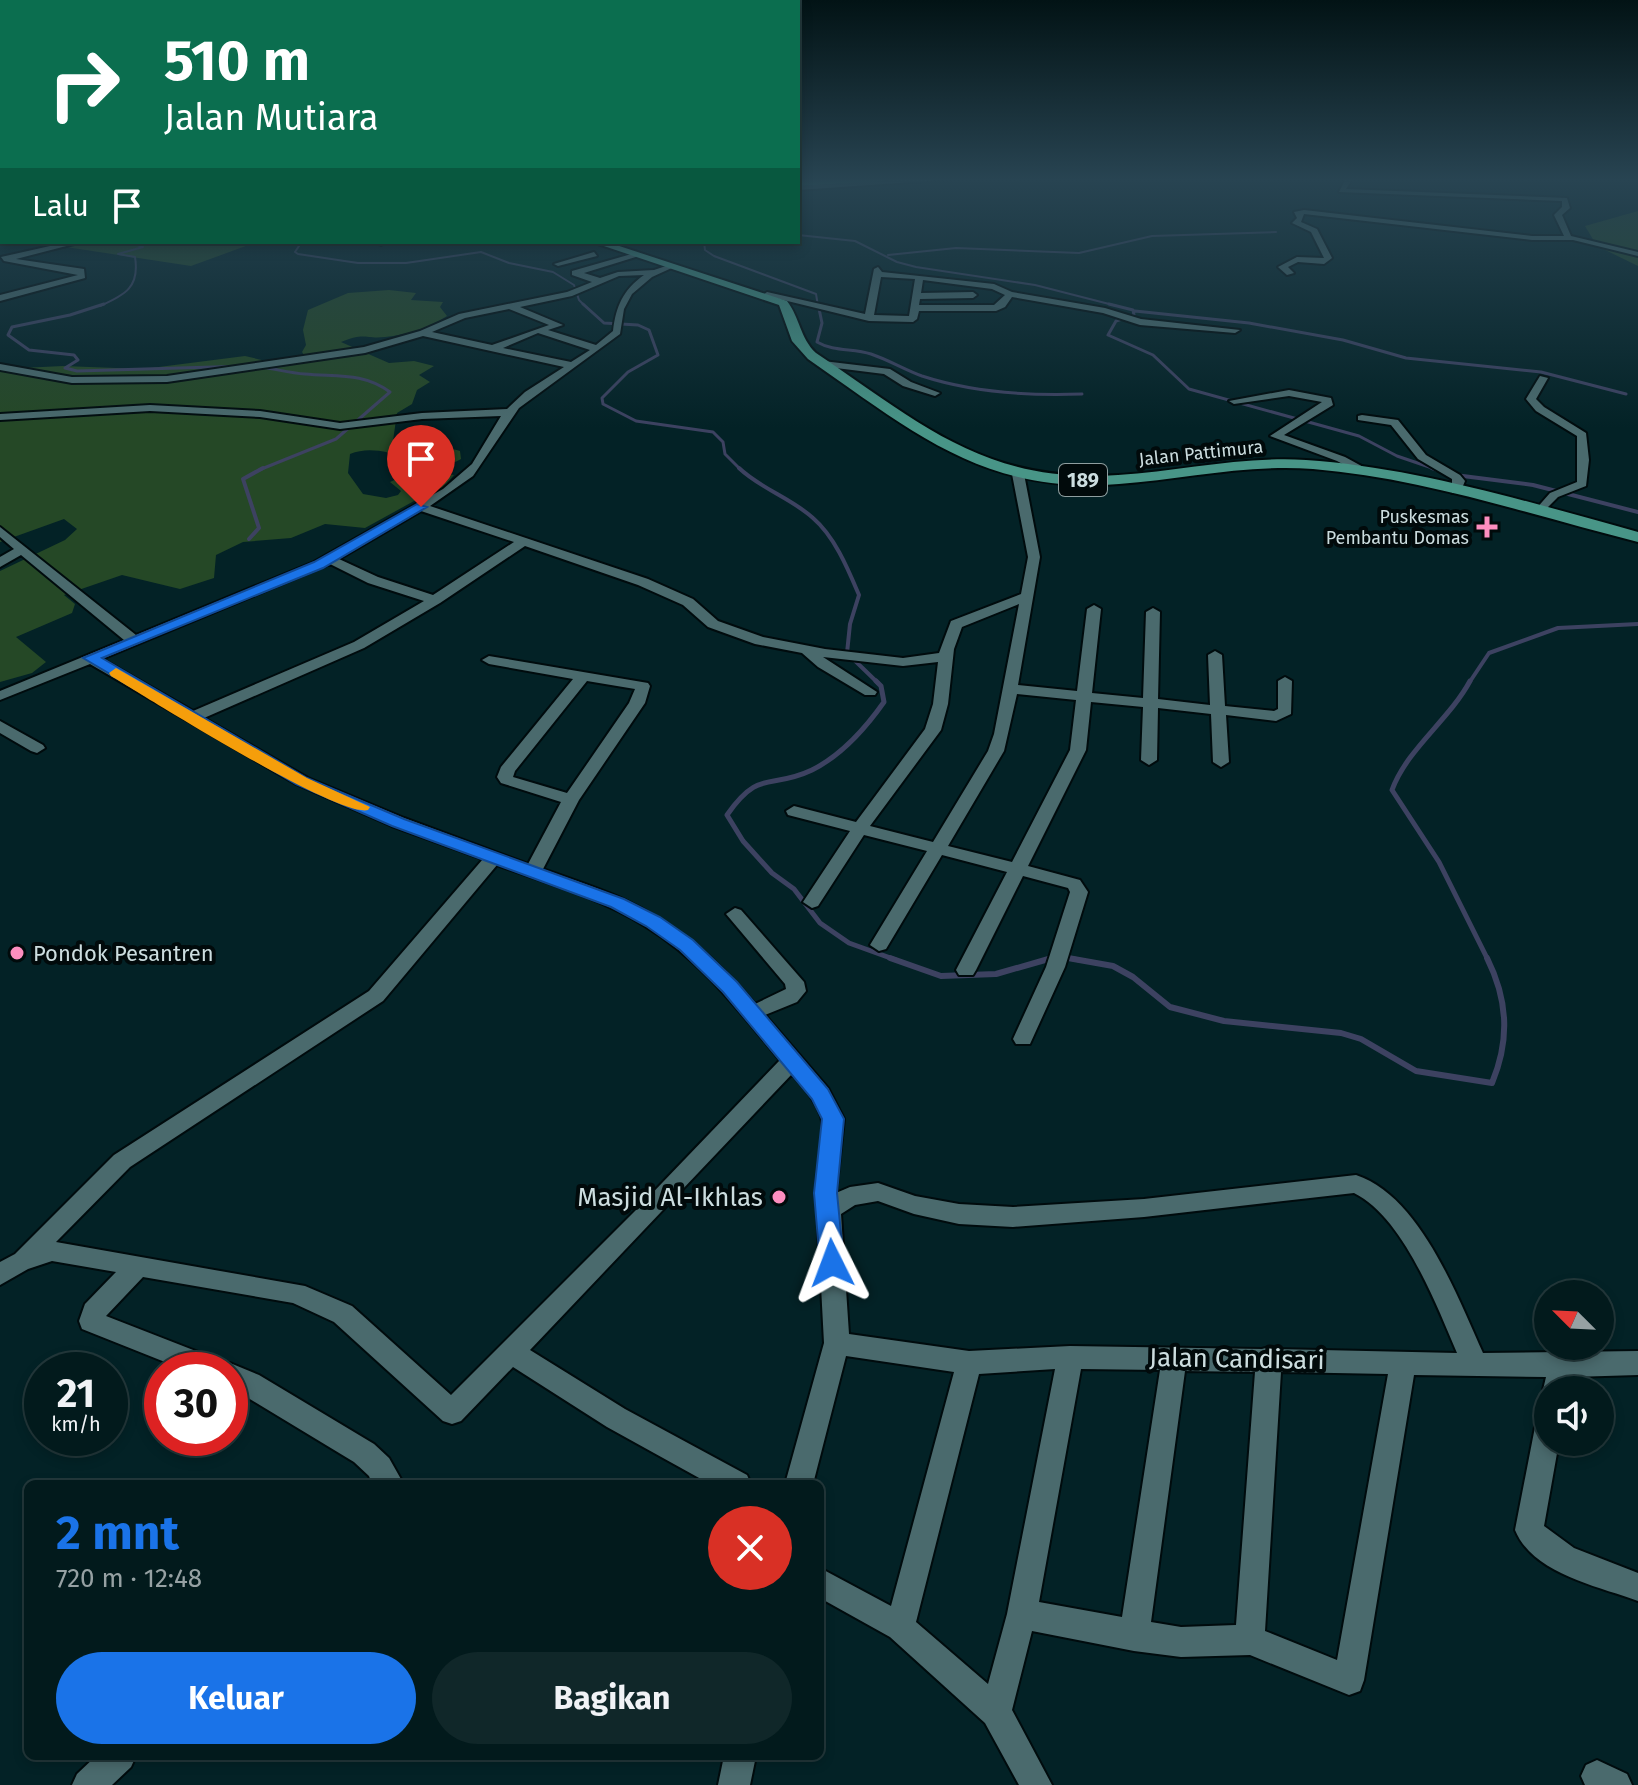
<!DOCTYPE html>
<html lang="id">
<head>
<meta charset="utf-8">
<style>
  body { margin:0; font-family:"Fira Sans",sans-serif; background:#102729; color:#f1f3f6; height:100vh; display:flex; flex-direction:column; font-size:30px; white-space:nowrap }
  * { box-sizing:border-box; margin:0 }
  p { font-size:26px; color:#96a1a3 }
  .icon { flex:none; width:44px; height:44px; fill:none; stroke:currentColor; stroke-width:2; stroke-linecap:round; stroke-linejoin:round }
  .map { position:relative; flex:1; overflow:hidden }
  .panel { position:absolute; left:24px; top:1480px; width:800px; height:280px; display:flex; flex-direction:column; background:#021a1c; border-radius:12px; box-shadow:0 4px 12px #0003,0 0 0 2px #23383b }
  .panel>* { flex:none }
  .banner { position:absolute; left:0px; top:0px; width:800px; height:244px; box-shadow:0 4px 12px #0003,0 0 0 2px #23383b; background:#0b6e4f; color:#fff; overflow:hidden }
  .needle { width:52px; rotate:294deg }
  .buttons { position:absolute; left:1534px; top:1280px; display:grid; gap:16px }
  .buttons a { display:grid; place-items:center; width:80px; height:80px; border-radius:50%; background:#021a1c; box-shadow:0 4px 12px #0003,0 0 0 2px #23383b; font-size:40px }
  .speed { position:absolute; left:24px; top:1352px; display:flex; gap:16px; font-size:40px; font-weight:700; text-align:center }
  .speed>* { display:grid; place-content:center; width:104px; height:104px; border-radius:50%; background:#021a1c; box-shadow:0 4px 12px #0003,0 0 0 2px #23383b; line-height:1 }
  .speed small { font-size:20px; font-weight:400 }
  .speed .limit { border:12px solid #d22; background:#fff; color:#111 }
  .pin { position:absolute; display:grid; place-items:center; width:68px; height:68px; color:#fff; margin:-82px -34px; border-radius:50% 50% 50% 0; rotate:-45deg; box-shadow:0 0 8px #0007 }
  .pin .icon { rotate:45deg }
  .me { position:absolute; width:88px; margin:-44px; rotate:357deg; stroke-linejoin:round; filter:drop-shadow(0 0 6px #0008) }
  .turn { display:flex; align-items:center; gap:28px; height:168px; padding:0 32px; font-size:36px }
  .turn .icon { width:104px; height:104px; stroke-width:2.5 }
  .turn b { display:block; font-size:56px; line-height:68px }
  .then { display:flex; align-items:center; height:76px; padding:0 32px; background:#0003; gap:16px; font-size:30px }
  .round { display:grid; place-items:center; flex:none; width:84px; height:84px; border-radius:42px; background:#102729 }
  .head { display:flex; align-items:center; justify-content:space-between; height:136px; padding:0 32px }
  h1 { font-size:48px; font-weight:700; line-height:60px; color:#1a73e8 }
  .action { display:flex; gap:16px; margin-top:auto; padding:16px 32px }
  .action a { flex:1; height:92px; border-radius:48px; background:#1a73e8; color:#fff; font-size:32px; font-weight:700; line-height:92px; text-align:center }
  .action a+a { background:#102729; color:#f1f3f6 }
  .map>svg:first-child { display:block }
  .green { fill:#254826 }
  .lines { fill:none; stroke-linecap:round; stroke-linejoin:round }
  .stream-far4 { stroke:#3d4261; stroke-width:2 }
  .stream-far3 { stroke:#3d4261; stroke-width:3 }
  .stream-far2 { stroke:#3d4261; stroke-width:4 }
  .stream-far1 { stroke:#3d4261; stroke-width:5 }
  .stream { stroke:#3d4261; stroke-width:6 }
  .minor-casing { stroke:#000b0d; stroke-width:4 }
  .major-casing { stroke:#000b0d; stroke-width:4 }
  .highway-casing { stroke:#000b0d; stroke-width:4 }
  .minor { fill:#4a6a6d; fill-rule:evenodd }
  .major { fill:#489587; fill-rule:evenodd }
  .highway { fill:#46b298; fill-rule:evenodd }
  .route { fill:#1a73e8; stroke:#114b97; stroke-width:2 }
  .slow { fill:#f59e0b }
  .poi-dot { fill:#fd8ebf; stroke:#010a0b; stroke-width:3 }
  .labels { text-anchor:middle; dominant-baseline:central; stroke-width:8; stroke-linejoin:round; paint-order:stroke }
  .far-street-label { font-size:18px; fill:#ccdddf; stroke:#010a0b }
  .far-poi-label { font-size:18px; fill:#ccdddf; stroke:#010a0b; text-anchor:end }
  .shield { fill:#010a0b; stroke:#8f9e9f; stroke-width:2 }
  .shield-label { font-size:20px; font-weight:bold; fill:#ccdddf }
  .poi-label { font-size:22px; fill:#ccdddf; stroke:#010a0b; text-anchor:start }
  .near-poi-label { font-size:26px; fill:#ccdddf; stroke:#010a0b; text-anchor:end }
  .near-street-label { font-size:26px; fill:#ccdddf; stroke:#010a0b }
</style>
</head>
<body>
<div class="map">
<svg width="1638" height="1785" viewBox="0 0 1638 1785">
  <rect width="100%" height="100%" fill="#032226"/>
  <path class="green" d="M1638,211V266L1597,246L1585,226Z
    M86,242H257L191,266L66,247Z
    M389,290L416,293L411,300L443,302L440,307L447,316C428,328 407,335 385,337C363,339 366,332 341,342L389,363L414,361L434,366L419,375L430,382L417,390L412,404L397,413L393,441C414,451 438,444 460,451L461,459C430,478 387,438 350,454L348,473L363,494L386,498L398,495L401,491L390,482L418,469L454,475L447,483L453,486L426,502L414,501L365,528L325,524L291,538L243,542L216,555L214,578L180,589L122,575L64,595L75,604L72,613L16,637L46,662L32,673L0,682V571L65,540L77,529L64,519L0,542V369L63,366L143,369L245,356L287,366L308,361L302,352L306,345L303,330L308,310L348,293Z"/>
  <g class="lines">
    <path class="stream-far4" d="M798,235L855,241L897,262L916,267L1035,285L1117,306
      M294,242L299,246L295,252L298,254L358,263H406L481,252L509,263L553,272L574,285L579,300L585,306
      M704,242L705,250L714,256L816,294L818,306
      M704,242H743
      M888,255L956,248L1079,253L1152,236L1276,232
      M100,306C125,295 140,287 135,257L118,254L143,247L129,242"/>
    <path class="stream-far3" d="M104,304L70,315L12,327L8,335L29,350L74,355L78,360L65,368L77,371L247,366
      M583,304L604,323L638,325L649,330L658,355L628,372L602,398L603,404L636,421L713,432L723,442L725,454L741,470
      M818,304L822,323L817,342C834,352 853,348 871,354C889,360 905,370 922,376C974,393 1028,396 1082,394
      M1109,304L1133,310L1134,315L1116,321L1108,335L1153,355L1189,389L1359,436L1397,456L1438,470
      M1135,311L1249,323L1343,340L1406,358L1541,372L1626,394
      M259,470L336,439L390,392C363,372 336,377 305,374C290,373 276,369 261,367"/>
    <path class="stream-far2" d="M739,468C761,489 791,498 813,518C835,537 848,569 859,595L850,624L847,653L878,683
      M1432,468L1438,470
      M1455,475L1533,485L1638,512
      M249,539L259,528L243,479L263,468
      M1469,683L1489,653L1558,628L1638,624"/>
    <path class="stream-far1" d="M876,681L881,686L884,702C865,729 842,755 812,770C770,790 760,768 727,815L743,841L772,873L794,889L820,923L849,943L896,960
      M1470,681C1449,720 1407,749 1392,790L1439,862L1488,960
      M1064,957L1079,960
      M1048,960L1055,956"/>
    <path class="stream" d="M890,958L941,976L996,974L1052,958
      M1068,958L1113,966L1133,977L1170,1007L1224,1021L1341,1033L1361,1039L1416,1071L1492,1083C1510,1040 1508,1000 1487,958"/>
    <defs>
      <path id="minor" d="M924,178H969L798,190V186Z
        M1346,178H1353L1346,189L1567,198L1570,208L1562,215L1571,236L1638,252V256L1573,240H1532L1304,214L1301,222L1317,229L1332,258L1324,264L1298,262L1288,267L1294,273L1287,275L1278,267L1297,257L1324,258L1311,232L1292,223L1297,218L1294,212L1304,210L1532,236H1564L1554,215L1562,207V201L1339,192Z
        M68,242H82L16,259L84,269L85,278L0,301V295L78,275L4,261L1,257Z
        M387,242L381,245L377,243L378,242Z
        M594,252L597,256L558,266L554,264Z
        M635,253L642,255L584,273L600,278L618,272L654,270L672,264L676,266L652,277L632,294L624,309L620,334L519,408L473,476L430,506L648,579L693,599L718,621L763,637L825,649L903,658L939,653L951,621L1021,594L1028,557L1012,474L1018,471L1024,474L1040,557L1018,685L1077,691L1087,609L1094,605L1101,609L1092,693L1143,698L1146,612L1153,608L1160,612L1158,699L1210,705L1208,655L1215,651L1222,655L1225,706L1274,711L1278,709V681L1285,677L1292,681L1291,714L1276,721L1226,715L1229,762L1221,767L1213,762L1211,714L1158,708L1157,760L1149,765L1141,760L1143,707L1091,702L1086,750L1028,866L1080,880L1088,892L1065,967L1030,1044H1016L1013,1039L1046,967L1070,892L1068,888L1023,876L976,970L973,975H959L956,970L1007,872L942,855L886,949L879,951L870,945L927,851L864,835L818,906L812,908L803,902L850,831L788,815L786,811L794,806L856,822L925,729L933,704L938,662L903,666L823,657L877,692L875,695H865L818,667L802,653L755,644L708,627L683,605L638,585L525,546L440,603L364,648L204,718L308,778L404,818L528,864L561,802L501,783L497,777L501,767L573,679L489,664L482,660L489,656L648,683L650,686L645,703L579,800L543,869C570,879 599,888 625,900C677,924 718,961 755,1004L786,989L785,984L726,914L735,908L741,910L804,982L806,991L797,1002L765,1015L828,1088L844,1119L836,1193L850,1187L878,1183L915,1196L959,1204L1013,1207L1144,1199L1356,1175C1420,1196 1457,1296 1483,1353L1638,1351V1375L1572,1377L1569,1390H1548V1399L1543,1390L1546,1377L1414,1375L1364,1680L1360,1691L1349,1695L1250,1655L1181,1657L1134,1651L1032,1631L1012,1710L1052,1785H1019L985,1723L890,1637L820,1598V1568L891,1606L954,1372L846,1356L813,1484H785L824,1343L817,1210C811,1180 827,1136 821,1116C815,1099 803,1087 792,1074L530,1350L625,1409L747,1475L751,1484H710L607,1427L513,1367L461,1421L452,1424L443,1421L334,1322L293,1303L143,1277L106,1316L224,1362L225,1365L230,1363L259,1375L374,1444L389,1458L402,1481L400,1484H372L369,1476L354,1462L230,1387V1370H185L82,1329L79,1321L85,1304L116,1272L52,1261L28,1269L0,1285V1262L15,1254L114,1155L369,991L483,859L392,826L296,784L90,664L0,700V691L124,640L21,555L0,567V557L14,549L0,537V527L136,635L314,562L443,489L472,464L501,416L422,419L340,429L260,417L150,411L0,420V414L150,405L260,411L340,423L422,413L507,409L525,392L564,367L423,336L365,353L167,382L72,383L0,370V364L72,377L167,376L364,347L420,331L459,314L567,292L592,282L572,275V271ZM644,275C623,290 616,306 613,331L596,345L548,330L563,325L520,307L572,296L619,276ZM509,309L549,325L492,345L432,332L465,318ZM538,333L590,350L571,362L503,348ZM421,511L514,542L433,595L378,577L339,559ZM330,564L368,583L424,601L354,642L193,711L102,659ZM1019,604L994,734L988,751L933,842L870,826L941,730L948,704L954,649L962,627ZM587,681L635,689L629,703L567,793L513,777L515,771ZM1017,694L1076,700L1070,750L1012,862L948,846L1004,751ZM497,865C547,883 600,898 645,926C700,959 740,1012 780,1060L639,1207L451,1395L352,1306L305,1286L56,1242L130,1167L383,1001ZM1354,1193C1403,1217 1436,1304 1457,1353L1276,1349L1269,1347L1262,1349L1070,1346L969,1351L849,1334L841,1214L855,1205L878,1201L914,1214L959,1224L1013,1227L1144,1217ZM1055,1369L1007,1614L988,1684L916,1622L979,1374ZM1081,1369L1160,1370L1122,1617L1039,1602ZM1185,1371L1255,1372L1236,1625L1181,1627L1151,1622ZM1281,1372L1388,1374L1337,1660L1265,1631Z
        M878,267L882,272L994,284L1012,292L1105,308L1141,319L1240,330L1235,333L1140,325L1103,313L1012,297L1005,307L996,311H919L917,319L913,322L869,321L763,295L767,292L865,314L874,269ZM881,277L915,279L909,316L874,315ZM923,280L992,289L1005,295L994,305H919L920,299L973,298L977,295L973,292L921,293Z
        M823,361L890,369L911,382L940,393L935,396L903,386L884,374L820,366L818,364Z
        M1540,376L1548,378L1536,399L1544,407L1586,433L1589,460L1586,486L1558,497L1541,514L1535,510L1550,493L1577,482V436L1536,411L1526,399Z
        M1289,390L1331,398L1333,405L1284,435L1345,457L1367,469V473H1359L1337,461L1270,436L1322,402L1289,396L1234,404L1229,401Z
        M1362,415L1398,420L1426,455L1460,475L1465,481L1460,493H1452V479L1418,459L1391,425L1358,420V416Z
        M0,721L43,745L45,748L37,753L31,751L0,733Z
        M1548,1414V1442H1559L1544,1526L1574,1548L1638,1573V1601C1597,1586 1533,1574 1515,1530L1535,1427L1539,1418Z
        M96,1756H136L131,1767L112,1785H72L77,1774Z
        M724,1756H756L750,1785H718Z
        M1597,1760L1627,1774L1632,1785H1585L1581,1776L1586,1765Z"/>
      <path id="major" d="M592,242H607L787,301C800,318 800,338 816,353C920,423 985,484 1118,475C1181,471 1243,456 1306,460C1414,467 1533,503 1638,532V542C1531,515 1423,478 1313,469C1248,464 1184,479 1119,484C984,495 912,431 808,359L792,341L779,305Z"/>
      <path id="highway" d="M888,178L884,181L798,186V180Z
        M0,198H2V204H0Z"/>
    </defs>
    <use href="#minor" class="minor-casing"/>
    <use href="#major" class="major-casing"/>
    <use href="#highway" class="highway-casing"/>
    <use href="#minor" class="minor"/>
    <use href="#major" class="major"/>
    <use href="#highway" class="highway"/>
  </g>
  <linearGradient id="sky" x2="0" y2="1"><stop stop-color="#021315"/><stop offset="0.42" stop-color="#284452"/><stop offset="1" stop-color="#284452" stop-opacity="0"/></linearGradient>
  <rect width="1638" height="428" fill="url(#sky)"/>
  <path class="route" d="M417,504L427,507L323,568L102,658L307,778L404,819L624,899L660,917L693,940L737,982L828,1089L844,1119L837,1193L844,1263L841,1270L832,1273L824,1270L820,1263L814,1193L822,1119L812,1099L723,992L680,950L646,926L611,907L392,826L296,784L83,658L314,562Z"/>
  <path class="slow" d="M116,668L307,778L370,807L368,810C338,818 148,698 111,676L109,673Z"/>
  <g class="poi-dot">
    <path d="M1483 515h8v8h8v8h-8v8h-8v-8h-8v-8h8z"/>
    <circle cx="17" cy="953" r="8"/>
    <circle cx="779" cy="1197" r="8"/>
  </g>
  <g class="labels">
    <g class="far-street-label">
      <text transform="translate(1201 453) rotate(-6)">Jalan Pattimura</text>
    </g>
    <g class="far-poi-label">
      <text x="1469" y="517">Puskesmas<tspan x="1469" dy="21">Pembantu Domas</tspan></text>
    </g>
    <rect class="shield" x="1059" y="464" width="48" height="32" rx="6"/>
    <g class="shield-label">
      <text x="1083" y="480">189</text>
    </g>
    <g class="poi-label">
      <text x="33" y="953">Pondok Pesantren</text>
    </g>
    <g class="near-poi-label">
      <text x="763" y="1197">Masjid Al-Ikhlas</text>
    </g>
    <g class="near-street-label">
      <text transform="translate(1237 1359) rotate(1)">Jalan Candisari</text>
    </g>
  </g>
</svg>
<div class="buttons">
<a><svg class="needle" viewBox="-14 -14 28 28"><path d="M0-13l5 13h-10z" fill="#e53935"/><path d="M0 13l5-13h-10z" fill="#96a1a3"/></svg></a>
<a><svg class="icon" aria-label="sound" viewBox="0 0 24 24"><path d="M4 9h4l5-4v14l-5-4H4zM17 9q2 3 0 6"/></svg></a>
</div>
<div class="speed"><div>21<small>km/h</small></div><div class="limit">30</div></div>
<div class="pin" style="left:421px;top:507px;background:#d93025"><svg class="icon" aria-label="arrive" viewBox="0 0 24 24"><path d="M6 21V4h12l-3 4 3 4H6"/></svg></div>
<svg class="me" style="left:832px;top:1263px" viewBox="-20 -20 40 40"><path d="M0-17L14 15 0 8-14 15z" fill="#1a73e8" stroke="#fff" stroke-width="4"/></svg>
<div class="banner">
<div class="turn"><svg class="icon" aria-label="right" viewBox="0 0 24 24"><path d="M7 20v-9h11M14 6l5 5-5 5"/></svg><div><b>510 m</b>Jalan Mutiara</div></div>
<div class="then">Lalu<svg class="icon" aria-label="arrive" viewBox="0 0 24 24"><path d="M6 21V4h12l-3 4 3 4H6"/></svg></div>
</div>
<section class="panel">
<div class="head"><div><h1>2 mnt</h1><p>720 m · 12:48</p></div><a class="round" style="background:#d93025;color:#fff"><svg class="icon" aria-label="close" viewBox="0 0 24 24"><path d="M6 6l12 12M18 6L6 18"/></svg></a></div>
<div class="action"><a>Keluar</a><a>Bagikan</a></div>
</section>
</div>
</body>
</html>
